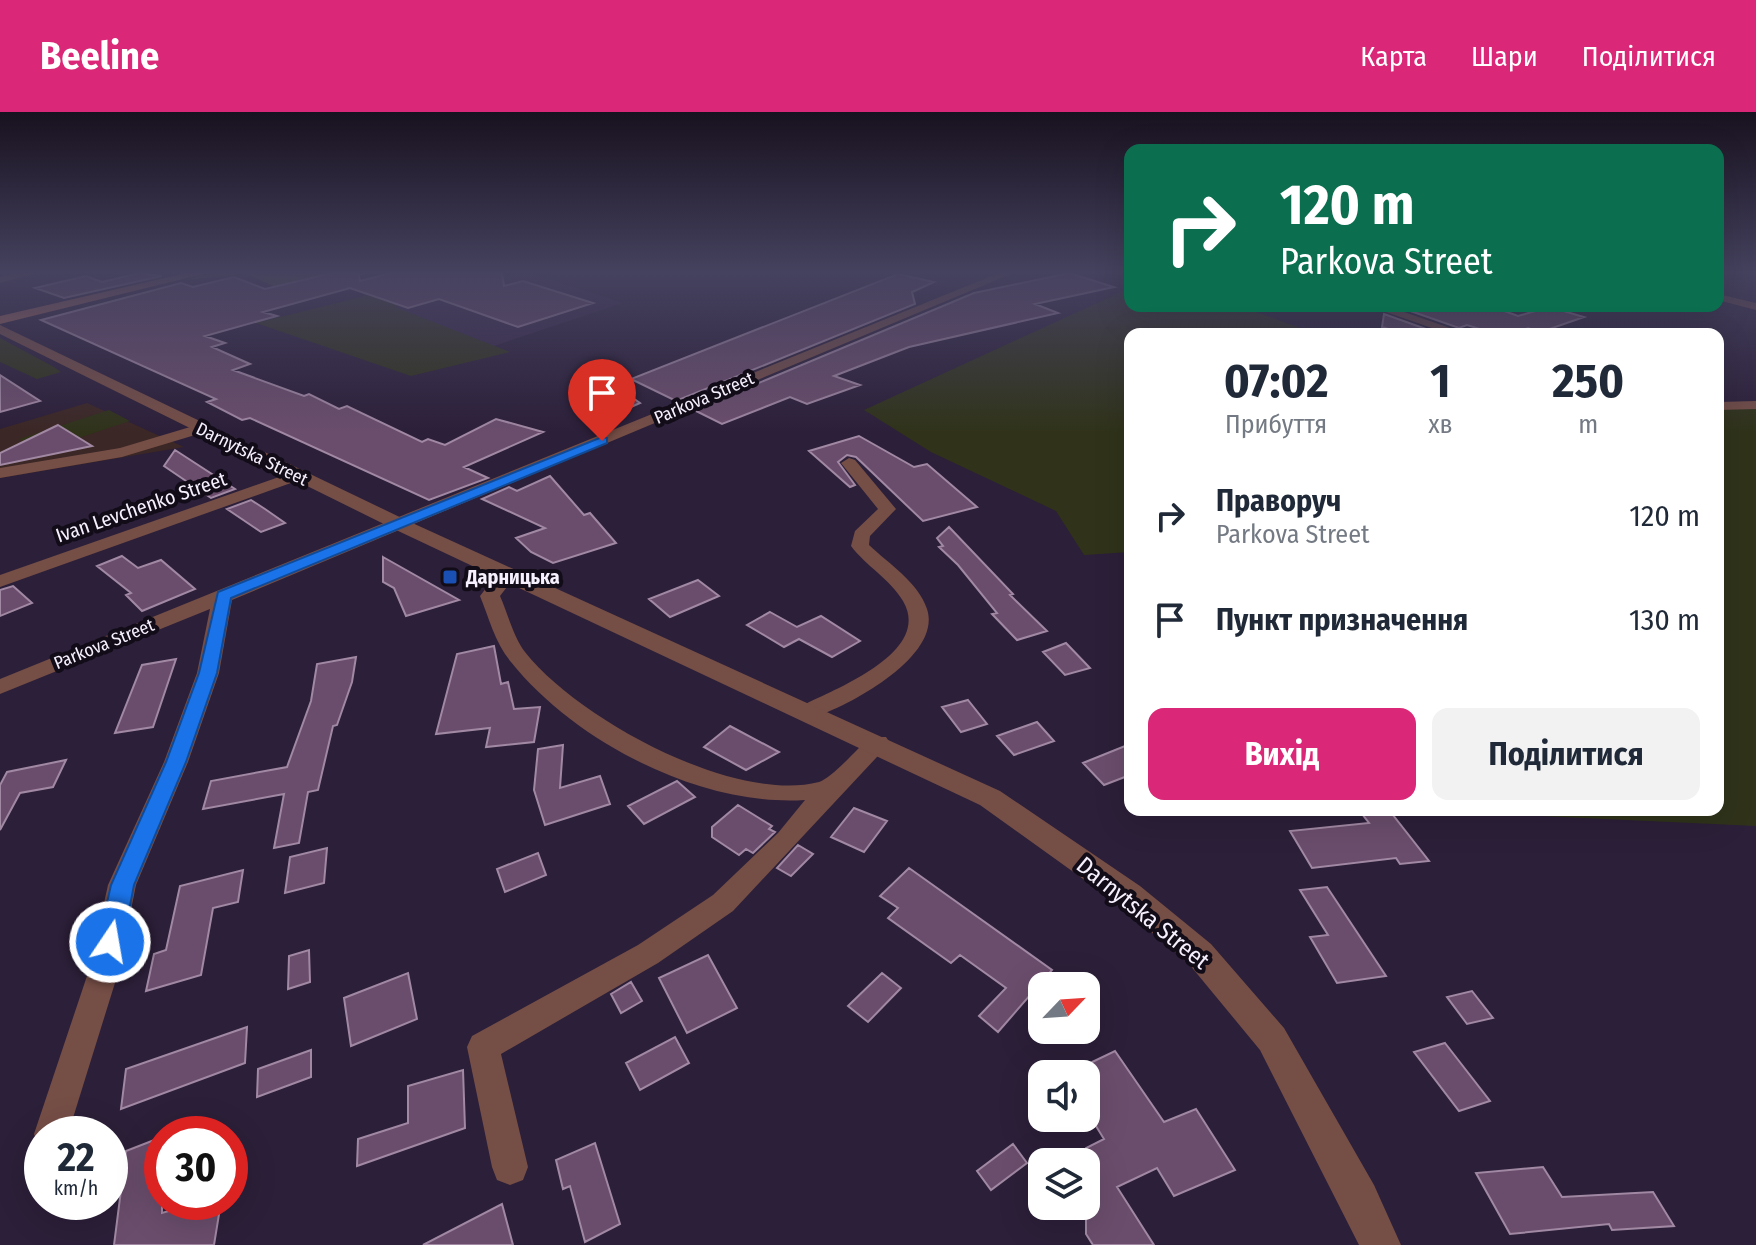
<!DOCTYPE html>
<html lang="uk">
<head>
<meta charset="utf-8">
<style>
  body { margin:0; font-family:"Fira Sans Condensed",sans-serif; background:#f2f2f3; color:#1f2937; height:100vh; display:flex; flex-direction:column; font-size:30px; white-space:nowrap }
  * { box-sizing:border-box; margin:0 }
  p { font-size:26px; color:#747a83 }
  .icon { flex:none; width:44px; height:44px; fill:none; stroke:currentColor; stroke-width:2; stroke-linecap:round; stroke-linejoin:round }
  .map { position:relative; flex:1; overflow:hidden }
  .drawer { position:absolute; left:1124px; top:216px; width:600px; height:488px; display:flex; flex-direction:column; background:#fff; border-radius:16px; box-shadow:0 8px 32px #0002 }
  .drawer>* { flex:none }
  .hud { position:absolute; left:1124px; top:32px; width:600px; height:168px; border-radius:16px; box-shadow:0 8px 32px #0002; background:#0b6e4f; color:#fff; overflow:hidden }
  .needle { width:52px; rotate:65deg }
  .tools { position:absolute; left:1028px; top:860px; display:grid; gap:16px }
  .tools a { display:grid; place-items:center; width:72px; height:72px; border-radius:16px; background:#fff; box-shadow:0 8px 32px #0002; font-size:40px }
  .speed { position:absolute; left:24px; top:1004px; display:flex; gap:16px; font-size:40px; font-weight:700; text-align:center }
  .speed>* { display:grid; place-content:center; width:104px; height:104px; border-radius:50%; background:#fff; box-shadow:0 8px 32px #0002; line-height:1 }
  .speed small { font-size:20px; font-weight:400 }
  .speed .limit { border:12px solid #d22; background:#fff; color:#111 }
  .pin { position:absolute; display:grid; place-items:center; width:68px; height:68px; color:#fff; margin:-82px -34px; border-radius:50% 50% 50% 0; rotate:-45deg; box-shadow:0 0 8px #0007 }
  .pin .icon { rotate:45deg }
  .me { position:absolute; width:88px; margin:-44px; rotate:12deg; stroke-linejoin:round; filter:drop-shadow(0 0 6px #0008) }
  .turn { display:flex; align-items:center; gap:28px; height:168px; padding:0 24px; font-size:36px }
  .turn .icon { width:104px; height:104px; stroke-width:2.5 }
  .turn b { display:block; font-size:56px; line-height:68px }
  .eta { display:flex; justify-content:space-evenly; align-items:center; height:136px; text-align:center }
  .eta b { font-size:48px; font-weight:700; line-height:56px }
  .button { display:flex; gap:16px; margin-top:auto; padding:16px 24px }
  .button a { flex:1; height:92px; border-radius:16px; background:#db2777; color:#fff; font-size:32px; font-weight:700; line-height:92px; text-align:center }
  .button a+a { background:#f2f2f3; color:#1f2937 }
  ul { padding:0; list-style:none }
  li { display:flex; align-items:center; gap:24px; height:104px; padding:0 24px }
  li div { flex:1 }
  li b { display:block; font-size:30px }
  li em { font-style:normal }
  header { display:flex; align-items:center; gap:48px; box-sizing:border-box; height:112px; padding:0 40px; background:#db2777; color:#fff }
  header strong { font-size:38px }
  nav { display:flex; gap:44px; margin-inline-start:auto; font-size:28px }
  .map>svg:first-child { display:block }
  .built { fill:#372847 }
  .industrial { fill:#3b2725 }
  .green { fill:#30331a }
  .forest { fill:#50562d }
  .building { fill:#6a4d6c; stroke:#a188a3; stroke-width:2 }
  .lines { fill:none; stroke-linecap:round; stroke-linejoin:round }
  .minor { fill:#754e46; fill-rule:evenodd }
  .tertiary { fill:#754e46; fill-rule:evenodd }
  .secondary { fill:#a06456; fill-rule:evenodd }
  .route { fill:#1a73e8; stroke:#114b97; stroke-width:2 }
  .transit-dot { fill:#1a4fb4; stroke:#110c17; stroke-width:3 }
  .labels { text-anchor:middle; dominant-baseline:central; stroke-width:8; stroke-linejoin:round; paint-order:stroke }
  .far-street-label { font-size:18px; fill:#f6f0fe; stroke:#110c17 }
  .street-label { font-size:20px; fill:#f6f0fe; stroke:#110c17 }
  .poi-label { font-size:20px; font-weight:bold; fill:#f6f0fe; stroke:#110c17; text-anchor:start }
  .near-street-label { font-size:24px; fill:#f6f0fe; stroke:#110c17 }
</style>
</head>
<body>
<header>
<strong>Beeline</strong>
<nav><a>Карта</a><a>Шари</a><a>Поділитися</a></nav>
</header>
<div class="map">
<svg width="1756" height="1133" viewBox="0 0 1756 1133">
  <rect width="100%" height="100%" fill="#2c1f39"/>
  <path class="built" d="M512,161H530L623,191L491,235L393,195Z"/>
  <path class="industrial" d="M87,291L184,335L0,366V317Z"/>
  <path class="green" d="M458,161H512L395,195L510,240L411,264L256,211Z
    M1130,176V194H1240L1316,222H1130V440L1084,443L1056,399L931,340L864,298Z
    M0,226L54,255L61,260L37,267L0,250Z
    M1756,296V714L1452,700L1450,698H1718V297Z
    M109,298L130,309L39,339L19,327Z"/>
  <path class="forest" d="M210,161H375L280,177L246,162L185,168Z"/>
  <path class="building" d="M139,161L162,164L64,186L35,176L86,164L102,170Z
    M332,161H358L360,169L391,161H502L504,174L523,169L593,191L518,215L439,187L408,196L350,176L263,200L277,204L205,224L225,231L212,235L250,252L233,258L304,284L309,282L339,297L347,294L422,330L428,327L445,333L496,307L543,320L464,355L488,366L429,388L250,306L242,308L207,290L216,287L41,208L181,171L193,175L234,165L265,177Z
    M1069,161L1114,175L1035,192L1058,201L909,235L834,264L860,273L807,292L790,285L722,312L694,298L974,181Z
    M898,162L934,170L912,180L915,192L676,289L631,267Z
    M1396,194H1513V198L1507,200L1518,204L1550,195L1584,205L1541,220L1528,216L1512,222H1496L1467,213L1459,216Z
    M1384,202L1440,222H1404L1382,215Z
    M0,263L40,289L0,300Z
    M616,274L640,291L611,304L581,290Z
    M58,313L92,334L0,353V341Z
    M859,324L914,355L927,352L977,395L923,409L856,345L847,343L838,350L855,373L850,375L809,339Z
    M175,338L235,377L211,386L164,354Z
    M550,364L584,403L590,401L616,431L553,451L531,440L516,426L545,416L482,387L509,375L517,379Z
    M251,388L265,397L285,411L261,420L227,397Z
    M949,415L1013,482L1010,483L1047,519L1017,528L992,502L997,501L958,453L939,435L943,434L937,426Z
    M122,444L138,456L161,448L195,477L142,499L126,483L131,481L97,454Z
    M383,445L459,488L406,504L394,476L383,470Z
    M698,468L719,484L670,505L649,487Z
    M13,474L32,491L0,504V478Z
    M770,500L797,515L821,504L860,529L832,545L799,527L784,535L747,513Z
    M1066,531L1090,556L1065,563L1043,540Z
    M494,534L501,572L508,570L514,597L540,595L534,630L486,635L490,616L436,622L457,542Z
    M356,545L352,570L337,613L333,614L318,678L308,680L299,731L274,736L284,682L203,697L211,669L287,655L311,589L317,552Z
    M176,547L153,615L115,621L142,553Z
    M968,588L987,612L961,620L942,595Z
    M1037,610L1054,629L1014,643L997,624Z
    M730,614L779,640L746,658L704,635Z
    M1130,632V663L1104,673L1083,651Z
    M563,633L560,676L600,664L610,692L545,713L534,678L538,637Z
    M66,648L53,675L20,681L0,718V673L7,660Z
    M677,669L695,685L644,712L628,694Z
    M738,693L772,714L769,717L775,720L753,741L746,737L739,743L712,725V715Z
    M854,696L887,709L864,740L831,725Z
    M1359,698H1389L1429,749L1400,752L1396,746L1312,756L1290,719L1369,711Z
    M798,733L813,742L791,764L777,756Z
    M327,736L324,771L285,781L290,745Z
    M538,741L546,763L505,780L497,757Z
    M909,756L1052,858L998,920L979,904L1006,876L960,843L951,851L888,806L898,796L880,784Z
    M243,758L238,790L213,796L201,863L146,879L154,842L166,838L180,774Z
    M1327,775L1386,864L1337,871L1310,825L1328,823L1300,778Z
    M309,838L310,870L288,877L289,844Z
    M708,843L737,896L687,921L659,866Z
    M408,861L417,907L351,934L344,886Z
    M882,861L901,876L868,910L848,894Z
    M631,870L642,889L621,901L611,882Z
    M1472,879L1493,906L1467,912L1447,885Z
    M247,915L245,951L121,997L126,957Z
    M675,925L689,951L640,978L626,951Z
    M1445,931L1490,989L1459,999L1414,940Z
    M311,938V965L257,985L258,957Z
    M1115,939L1164,1010L1196,997L1235,1058L1174,1084L1157,1056L1117,1075L1154,1133H1093L1086,1122V1036L1104,1027L1086,998V953Z
    M463,958L465,1016L357,1054L358,1027L408,1011V974Z
    M162,1025V1101L200,1090H221L214,1133H114L126,1039Z
    M595,1031L620,1112L585,1130L570,1074L563,1077L556,1048Z
    M1013,1032L1027,1051L991,1078L977,1059Z
    M1543,1055L1562,1085L1653,1080L1674,1114L1612,1118L1609,1112L1510,1122L1476,1061Z
    M502,1092L513,1133H423Z"/>
  <g class="lines">
    <path class="minor" d="M17,161H36L0,171V165Z
      M999,161H1013L232,488L219,561L188,650L136,773L119,858L68,1022H42V1036L39,1034L34,1022L89,858L108,773L164,650L197,561L210,497L0,582V567Z
      M1718,182L1756,191V198L1718,188Z
      M1369,194H1387L1467,222H1449Z
      M1756,289V297L1718,298V290Z
      M200,312L205,314V320L122,345L0,366V356L120,336Z
      M849,346L855,348L896,397L870,424L869,433C889,452 918,470 927,497C943,545 846,596 809,607L798,599L801,594C835,577 933,540 903,489C890,467 866,454 851,434L855,419L878,397L841,351Z
      M296,359L304,364L302,367L0,475V463Z
      M507,456L517,462L500,484C508,502 513,524 525,540C577,606 733,692 819,670C832,666 859,635 870,625H886L890,631L733,799L658,851L501,942L528,1055L523,1068L510,1073L497,1068L492,1055L467,935L472,924L638,833L713,783L778,721L805,688C701,695 575,630 511,550C495,531 489,506 480,484L500,458Z"/>
    <path class="tertiary" d="M0,213L408,409L1000,679L1140,774L1211,832L1284,916L1374,1073L1401,1133H1359L1260,938L1189,852L1118,792L980,693L394,417L0,222Z"/>
    <path class="secondary" d="M186,161H207L0,212V204Z"/>
  </g>
  <linearGradient id="sky" x2="0" y2="1"><stop stop-color="#18111f"/><stop offset="0.5" stop-color="#45425f"/><stop offset="1" stop-color="#45425f" stop-opacity="0"/></linearGradient>
  <rect width="1756" height="320" fill="url(#sky)"/>
  <path class="route" d="M602,325L607,326V331L231,486L217,561L186,650L134,773L123,830L119,837L110,840L102,837L98,830L111,773L166,650L199,561L218,480Z"/>
  <rect class="transit-dot" x="442" y="457" width="16" height="16" rx="4"/>
  <g class="labels">
    <g class="far-street-label">
      <text transform="translate(704 286) rotate(-23)">Parkova Street</text>
      <text transform="translate(252 342) rotate(26)">Darnytska Street</text>
      <text transform="translate(104 532) rotate(-22)">Parkova Street</text>
    </g>
    <g class="street-label">
      <text transform="translate(141 395) rotate(-19)">Ivan Levchenko Street</text>
    </g>
    <g class="poi-label">
      <text x="466" y="465">Дарницька</text>
    </g>
    <g class="near-street-label">
      <text transform="translate(1143 801) rotate(39)">Darnytska Street</text>
    </g>
  </g>
</svg>
<div class="tools">
<a><svg class="needle" viewBox="-14 -14 28 28"><path d="M0-13l5 13h-10z" fill="#e53935"/><path d="M0 13l5-13h-10z" fill="#747a83"/></svg></a>
<a><svg class="icon" aria-label="sound" viewBox="0 0 24 24"><path d="M4 9h4l5-4v14l-5-4H4zM17 9q2 3 0 6"/></svg></a>
<a><svg class="icon" aria-label="layers" viewBox="0 0 24 24"><path d="M12 4l9 5-9 5-9-5zM3 14l9 5 9-5"/></svg></a>
</div>
<div class="speed"><div>22<small>km/h</small></div><div class="limit">30</div></div>
<div class="pin" style="left:602px;top:329px;background:#d93025"><svg class="icon" aria-label="arrive" viewBox="0 0 24 24"><path d="M6 21V4h12l-3 4 3 4H6"/></svg></div>
<svg class="me" style="left:110px;top:830px" viewBox="-20 -20 40 40"><circle r="17" fill="#1a73e8" stroke="#fff" stroke-width="3"/><path d="M0-11L8 9 0 5-8 9z" fill="#fff"/></svg>
<div class="hud">
<div class="turn"><svg class="icon" aria-label="right" viewBox="0 0 24 24"><path d="M7 20v-9h11M14 6l5 5-5 5"/></svg><div><b>120 m</b>Parkova Street</div></div>
</div>
<section class="drawer">
<div class="eta">
<div><b>07:02</b><p>Прибуття</p></div>
<div><b>1</b><p>хв</p></div>
<div><b>250</b><p>m</p></div>
</div>
<ul>
<li><svg class="icon" aria-label="right" viewBox="0 0 24 24"><path d="M7 20v-9h11M14 6l5 5-5 5"/></svg><div><b>Праворуч</b><p>Parkova Street</p></div><em>120 m</em></li>
<li><svg class="icon" aria-label="arrive" viewBox="0 0 24 24"><path d="M6 21V4h12l-3 4 3 4H6"/></svg><div><b>Пункт призначення</b></div><em>130 m</em></li>
</ul>
<div class="button"><a>Вихід</a><a>Поділитися</a></div>
</section>
</div>
</body>
</html>
